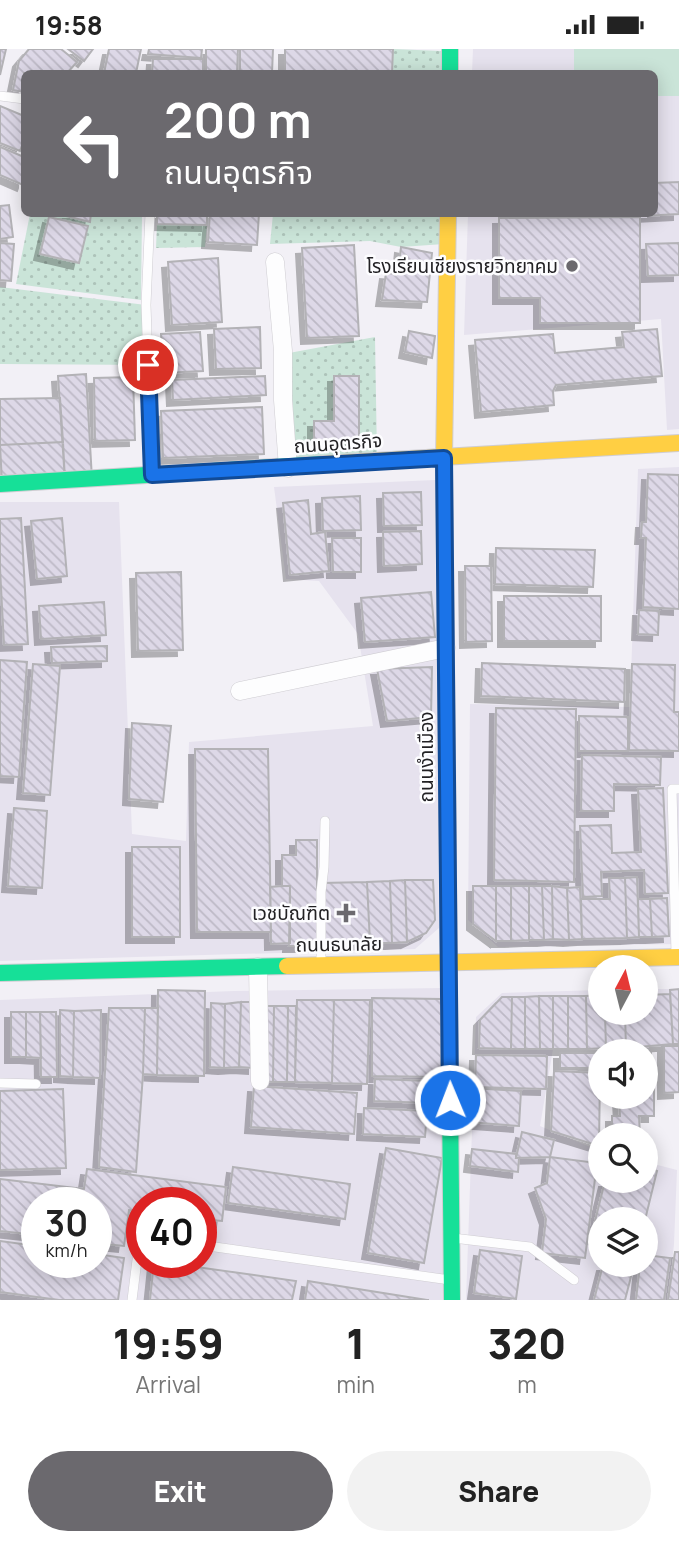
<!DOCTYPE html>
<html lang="en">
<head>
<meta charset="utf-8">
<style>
  body { margin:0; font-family:Manrope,"Noto Sans Thai",sans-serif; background:#f2f2f2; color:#222; height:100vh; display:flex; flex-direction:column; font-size:26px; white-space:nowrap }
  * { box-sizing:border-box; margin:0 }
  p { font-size:23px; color:#767676 }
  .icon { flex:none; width:38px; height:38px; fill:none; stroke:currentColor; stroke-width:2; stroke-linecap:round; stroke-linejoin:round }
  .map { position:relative; height:1251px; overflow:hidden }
  .details { display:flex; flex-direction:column; background:#fff; flex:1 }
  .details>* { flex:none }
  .hud { position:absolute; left:21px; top:21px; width:637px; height:147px; border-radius:10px; box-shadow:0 4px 18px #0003; background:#6b696e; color:#fff; overflow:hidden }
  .needle { width:46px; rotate:7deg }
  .tools { position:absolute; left:588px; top:906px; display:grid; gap:14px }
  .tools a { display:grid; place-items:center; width:70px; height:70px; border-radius:50%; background:#fff; box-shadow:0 4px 18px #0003; font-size:35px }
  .speed { position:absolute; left:21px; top:1138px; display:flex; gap:14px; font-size:35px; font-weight:700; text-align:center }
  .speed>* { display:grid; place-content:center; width:91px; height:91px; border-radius:50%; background:#fff; box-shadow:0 4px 18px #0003; line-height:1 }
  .speed small { font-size:18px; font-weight:400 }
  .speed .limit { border:10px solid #d22; background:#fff; color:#111 }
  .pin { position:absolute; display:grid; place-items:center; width:60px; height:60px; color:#fff; margin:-30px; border:4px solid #fff; border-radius:50%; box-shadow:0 2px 7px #0007 }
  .me { position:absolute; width:77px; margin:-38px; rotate:359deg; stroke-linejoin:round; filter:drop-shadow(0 0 5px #0008) }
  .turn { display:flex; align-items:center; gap:24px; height:147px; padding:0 28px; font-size:32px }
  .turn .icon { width:91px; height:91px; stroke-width:2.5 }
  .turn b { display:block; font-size:49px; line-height:60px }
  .eta { display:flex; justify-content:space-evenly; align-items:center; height:119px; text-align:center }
  .eta b { font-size:42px; font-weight:800; line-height:49px }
  .button { display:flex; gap:14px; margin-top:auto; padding:14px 28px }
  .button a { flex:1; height:80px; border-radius:42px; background:#6b696e; color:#fff; font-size:28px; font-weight:800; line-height:80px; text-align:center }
  .button a+a { background:#f2f2f2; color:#222 }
  .status { display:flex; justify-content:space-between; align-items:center; height:49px; padding:0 35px; background:#fff; direction:ltr }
  .status svg { height:19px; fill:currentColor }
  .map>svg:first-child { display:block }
  .built { fill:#e6e2ee; fill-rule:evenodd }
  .grass { fill:url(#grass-dots) }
  .garden { fill:#cae4d8 }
  .building { fill:url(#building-back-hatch); stroke:#b3b2b6; stroke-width:2; filter:url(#shadow) }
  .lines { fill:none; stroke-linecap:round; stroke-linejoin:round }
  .lane-casing { stroke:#cfcdd2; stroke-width:10 }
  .street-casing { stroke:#cfcdd2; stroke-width:19 }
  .fast-casing { stroke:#cfcdd2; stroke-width:18 }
  .slow-casing { stroke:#cfcdd2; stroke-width:18 }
  .jam-casing { stroke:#cfcdd2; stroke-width:18 }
  .lane { stroke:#fdfdfe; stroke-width:9 }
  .street { stroke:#fdfdfe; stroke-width:18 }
  .fast { stroke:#16e098; stroke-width:16 }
  .slow { stroke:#ffcf43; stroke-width:16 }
  .jam { stroke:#f24e42; stroke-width:16 }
  .route-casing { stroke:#114b97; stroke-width:18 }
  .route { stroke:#1a73e8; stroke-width:12 }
  .poi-dot { fill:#6b696e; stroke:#fdfdff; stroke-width:2.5 }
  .labels { text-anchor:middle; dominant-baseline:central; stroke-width:5; stroke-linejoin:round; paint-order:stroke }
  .poi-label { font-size:19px; fill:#222124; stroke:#fdfdff; text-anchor:end }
  .street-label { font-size:19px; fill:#222124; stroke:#fdfdff }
</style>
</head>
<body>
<div class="status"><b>19:58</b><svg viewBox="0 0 49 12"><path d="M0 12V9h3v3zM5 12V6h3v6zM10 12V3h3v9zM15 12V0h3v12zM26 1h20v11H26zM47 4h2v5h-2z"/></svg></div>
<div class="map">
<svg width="679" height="1251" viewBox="0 0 679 1251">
  <defs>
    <pattern id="grass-dots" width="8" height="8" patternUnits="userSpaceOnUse" patternTransform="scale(1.75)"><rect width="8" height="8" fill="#cae4d8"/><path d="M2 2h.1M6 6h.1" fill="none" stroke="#adc3b9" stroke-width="1.8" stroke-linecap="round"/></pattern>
    <pattern id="building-back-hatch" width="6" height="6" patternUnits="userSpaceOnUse" patternTransform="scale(1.75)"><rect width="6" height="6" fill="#ddd8e7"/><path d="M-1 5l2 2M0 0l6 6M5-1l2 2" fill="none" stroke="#bdb9c6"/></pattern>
    <filter id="shadow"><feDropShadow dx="-6" dy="6" stdDeviation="0" flood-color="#0004"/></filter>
  </defs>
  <rect width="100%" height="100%" fill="#f2f0f6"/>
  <path class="built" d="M473,0H679V380L667,381L661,270L464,286L468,165L654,164V24H472Z
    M679,418V895L498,898L468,871L470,655L630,658L638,420Z
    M435,431L439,879L415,900L0,912V453H119L132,785L186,792L189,693L373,677L358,585L319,532L286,530L274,438Z
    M441,939L443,1251H0V951L234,942ZM37,1153H96V1213H37ZM142,1153H201V1213H142Z
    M646,940H679V995L553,1000L540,1077L600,1102V1132H646V1113L677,1121L674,1195L668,1251H466L476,968L502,944L600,941V964H646ZM600,1171H646V1216H600Z"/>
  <path class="grass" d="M393,0L441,2V24H393Z
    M30,165H142L141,251L16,235Z
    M273,165H443L444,195L401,198L370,192L270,195Z
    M157,175L207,176L205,198L156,199Z
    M0,238L146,256L148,316L0,315Z
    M375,288L377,408L292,410L289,304Z"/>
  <path class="garden" d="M574,0H679V47H655L654,24H574Z"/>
  <path class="building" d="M0,0H6L0,26Z
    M29,0H61L77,13L67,24H24V43L13,41L19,12Z
    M68,0H93L84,12Z
    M109,0H141L136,24H104Z
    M149,0H202L201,9L148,5Z
    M206,0H238L237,24H206Z
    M240,0H273L272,24H240Z
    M285,0H393L392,24H285Z
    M153,10H203V24H152Z
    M0,57L24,67V91L20,102L0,94Z
    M0,98L24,108V133L23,136L0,126Z
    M679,133V165L642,167V164H654V134Z
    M9,156L13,188L0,190V157Z
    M54,164H91L90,173Z
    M157,164H207V176L157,175Z
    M210,164H259L257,196L208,193Z
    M49,168L88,177L79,214L40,205Z
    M640,168V274H540V249H499V169Z
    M0,194L14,195L11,232L0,231Z
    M679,194V226L648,227L646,195Z
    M354,196L359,287L307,289L302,199Z
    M401,198L432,204L427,253L382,251L386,224L398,225Z
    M218,209L222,273L172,276L168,213Z
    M260,278L261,319L216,320L214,280Z
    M657,280L662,327L556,336L553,342L554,356L481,363L475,291L553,285L555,304L624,298L622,283Z
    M409,282L435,287L432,309L405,303Z
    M200,283L203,322L163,324L161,285Z
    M86,325L92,430L65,432L58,327Z
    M265,327L266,346L173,351L172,331Z
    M334,327H359V394H314V372H334Z
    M133,328L135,391L95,392L94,329Z
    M60,349L63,393L0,396V350Z
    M262,358L264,405L163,409L161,362Z
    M63,393L65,432L2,434L0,396Z
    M648,425L679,426V560L643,558L646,489H641L642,473H646Z
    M421,443L422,476L384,477L383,444Z
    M360,447L361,481L323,482L322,449Z
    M308,451L311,485L325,483L329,522L290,526L283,454Z
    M21,469L28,595L4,596L0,519V470Z
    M62,469L67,527L37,530L31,472Z
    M421,482L422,515L384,517L383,483Z
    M332,489H361V523H333Z
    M496,499L595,501L593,538L495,535Z
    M465,517H491L492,592L466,593Z
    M181,523L183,601L138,602L136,524Z
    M431,543L435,588L365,593L361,549Z
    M504,547H601V592H504Z
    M104,553L106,586L41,590L39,557Z
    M639,561L659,562L658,586L638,585Z
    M107,597V612L52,614L51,598Z
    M0,611L27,613L19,728L0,727Z
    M482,614L625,620L624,653L481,647Z
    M33,615L60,617L50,746L23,744Z
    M632,615L675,616L674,663H679V702L629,701Z
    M432,618L431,668L387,672L377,620Z
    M496,659L576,660L574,833L494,831Z
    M579,667L628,668V702H579Z
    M132,674L171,677L163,753L129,750Z
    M195,700H268L271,883H197Z
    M582,706L661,708L660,736L614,735V762H581Z
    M663,739L668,844L645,845L644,821L601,823L602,847L583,848L580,777L611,776L612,804L641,803L638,740Z
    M14,759L47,762L42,839L8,837Z
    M296,791H317V897H289L290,837H282V806H296Z
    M132,798H180V888H132Z
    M637,828L639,888L627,889L625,829Z
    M609,829H625L627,889L582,890L581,850H610Z
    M405,831H433L435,871L426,884L407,893Z
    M405,831L407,893L392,894L390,832Z
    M390,832L392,894H370L367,833Z
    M367,833L370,894L324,896L322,834Z
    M282,837H290V894L271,895L270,838Z
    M473,837H496V892L473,875Z
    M496,837H511V892H496Z
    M511,837H529V891L511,892Z
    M529,837H542L544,891H529Z
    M542,837H552L553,890L544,891Z
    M552,837L567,839L569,891L553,890Z
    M580,838L582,890L569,891L567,839Z
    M667,849L669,887L652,888L650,850Z
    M638,850H650L652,888H639Z
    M679,940V995H673L670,941Z
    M158,941L205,942L204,1027L157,1026Z
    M670,945L673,995L626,999L625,964H646V946Z
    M600,946V964H605L606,999L587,1000L586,947Z
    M539,947L540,1000H525V948Z
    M539,947H553V1000H540Z
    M553,947H568V1000H553Z
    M568,947H586L587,1000H568Z
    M502,948H512L511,1000L479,999L480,971Z
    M512,948H525V1000H511Z
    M372,949L442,950L441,1028L372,1027Z
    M297,951H334L332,1034L295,1033Z
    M334,951H370L367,1035L332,1034Z
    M241,953L239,1018L224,1019L225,955Z
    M241,953H255L254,1019L239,1018Z
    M211,954L225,955L224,1019L210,1018Z
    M264,957H274L273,1033L263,1032Z
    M274,957H288L287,1033H273Z
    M288,957H296L295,1033H287Z
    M109,959H145L143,1025L136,1123L99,1118Z
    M145,959H158L157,1026L143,1025Z
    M60,961L74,962L73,1028L60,1027Z
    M101,961L100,1029L73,1028L74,962Z
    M11,963H26V1008H11Z
    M26,963H40L41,1009L26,1008Z
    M40,963H56L57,1028H41Z
    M605,964H625L626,999H606Z
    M664,997H679V1043L664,1044Z
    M560,1004H600V1019H560Z
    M646,1004H651V1019H646Z
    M476,1006L547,1007L546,1040L475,1038Z
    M554,1022L600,1024L599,1097L551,1082Z
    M646,1023H654V1067H639L640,1087H612V1067H620L619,1048H646Z
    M375,1030L430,1032V1054L374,1052Z
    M254,1037L357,1044L354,1085L251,1078Z
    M469,1039L521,1042L519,1077L467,1073Z
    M63,1040L66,1119L0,1121V1042Z
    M364,1059L427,1062L425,1088L363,1085Z
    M522,1083L554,1091L550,1108L516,1109Z
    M386,1099L442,1109L424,1214L368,1204Z
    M472,1100L516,1105V1109H519L518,1123L470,1117Z
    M550,1108L597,1114L585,1209L542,1204L546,1170L535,1139L547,1134Z
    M233,1118L350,1135L345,1170L228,1154Z
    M646,1119L657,1122L645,1171H600V1191L591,1188L605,1132H646Z
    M87,1120L226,1138L222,1172L201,1170V1153H142V1162L129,1161L124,1197L96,1194V1153H37V1186L0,1182V1130L84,1140Z
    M0,1192L37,1197V1213H96V1205L124,1209L118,1251H59L0,1243Z
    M480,1201L522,1207L516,1250L474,1244Z
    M675,1203H679V1251H668Z
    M646,1206L670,1209L664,1251H636L640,1216H646Z
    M154,1213H161L296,1232L292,1251H150Z
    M603,1216H634L625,1251H594Z
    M308,1232L427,1251H429H305Z"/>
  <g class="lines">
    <defs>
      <path id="lane" d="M0,47L24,50
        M150,164L146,256L152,425
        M676,906L672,740H679
        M321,915V843L324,818L325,772
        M0,1034L36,1035
        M453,1189L530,1198L574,1231
        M201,1196L450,1231
        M132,1251L140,1187H142"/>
      <path id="street" d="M275,213L283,302V351L288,419
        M240,642L446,599
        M258,918L260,1032"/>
      <path id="fast" d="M450,0V24
        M0,435L324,415
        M0,924L287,917
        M450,1049L452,1251"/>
      <path id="slow" d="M324,415L679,394
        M447,715L444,409L448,164
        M287,917L679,908"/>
      <path id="jam" d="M447,715L450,1049"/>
    </defs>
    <use href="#lane" class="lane-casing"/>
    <use href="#street" class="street-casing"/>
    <use href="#fast" class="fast-casing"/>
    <use href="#slow" class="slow-casing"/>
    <use href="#jam" class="jam-casing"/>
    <use href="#lane" class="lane"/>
    <use href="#street" class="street"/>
    <use href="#fast" class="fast"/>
    <use href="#slow" class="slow"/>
    <use href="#jam" class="jam"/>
  </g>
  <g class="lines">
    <defs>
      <path id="route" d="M148,316L152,426L444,409L450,1051"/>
    </defs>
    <use href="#route" class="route-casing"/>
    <use href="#route" class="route"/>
  </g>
  <g class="poi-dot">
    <circle cx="572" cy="217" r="7"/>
    <path d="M342.5 853.5h7v7h7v7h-7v7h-7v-7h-7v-7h7z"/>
  </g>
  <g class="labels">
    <g class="poi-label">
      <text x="558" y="217">โรงเรียนเชียงรายวิทยาคม</text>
      <text x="330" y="864">เวชบัณฑิต</text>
    </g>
    <g class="street-label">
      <text transform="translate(338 394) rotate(-4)">ถนนอุตรกิจ</text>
      <text transform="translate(426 708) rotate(-90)">ถนนงำเมือง</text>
      <text transform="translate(339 895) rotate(-1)">ถนนธนาลัย</text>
    </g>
  </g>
</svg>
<div class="tools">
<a><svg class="needle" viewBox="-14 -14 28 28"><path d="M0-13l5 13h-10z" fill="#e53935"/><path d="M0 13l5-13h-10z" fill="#767676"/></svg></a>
<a><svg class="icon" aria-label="sound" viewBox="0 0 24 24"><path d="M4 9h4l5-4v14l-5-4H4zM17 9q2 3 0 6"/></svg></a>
<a><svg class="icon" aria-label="search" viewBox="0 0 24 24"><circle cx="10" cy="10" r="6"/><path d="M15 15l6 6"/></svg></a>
<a><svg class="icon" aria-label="layers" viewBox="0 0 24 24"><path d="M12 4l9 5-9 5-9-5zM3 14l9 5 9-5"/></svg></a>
</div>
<div class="speed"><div>30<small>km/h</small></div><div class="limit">40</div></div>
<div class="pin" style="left:148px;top:316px;background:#d93025"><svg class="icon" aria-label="arrive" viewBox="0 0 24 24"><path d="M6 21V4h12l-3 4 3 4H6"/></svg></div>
<svg class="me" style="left:450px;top:1051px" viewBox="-20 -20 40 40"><circle r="17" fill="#1a73e8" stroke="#fff" stroke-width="3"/><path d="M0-11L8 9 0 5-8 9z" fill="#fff"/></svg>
<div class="hud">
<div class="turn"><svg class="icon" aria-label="left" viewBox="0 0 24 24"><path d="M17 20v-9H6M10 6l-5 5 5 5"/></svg><div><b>200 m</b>ถนนอุตรกิจ</div></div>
</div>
</div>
<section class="details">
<div class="eta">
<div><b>19:59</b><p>Arrival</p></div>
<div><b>1</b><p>min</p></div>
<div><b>320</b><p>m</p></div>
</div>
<div class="button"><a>Exit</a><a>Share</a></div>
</section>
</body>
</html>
